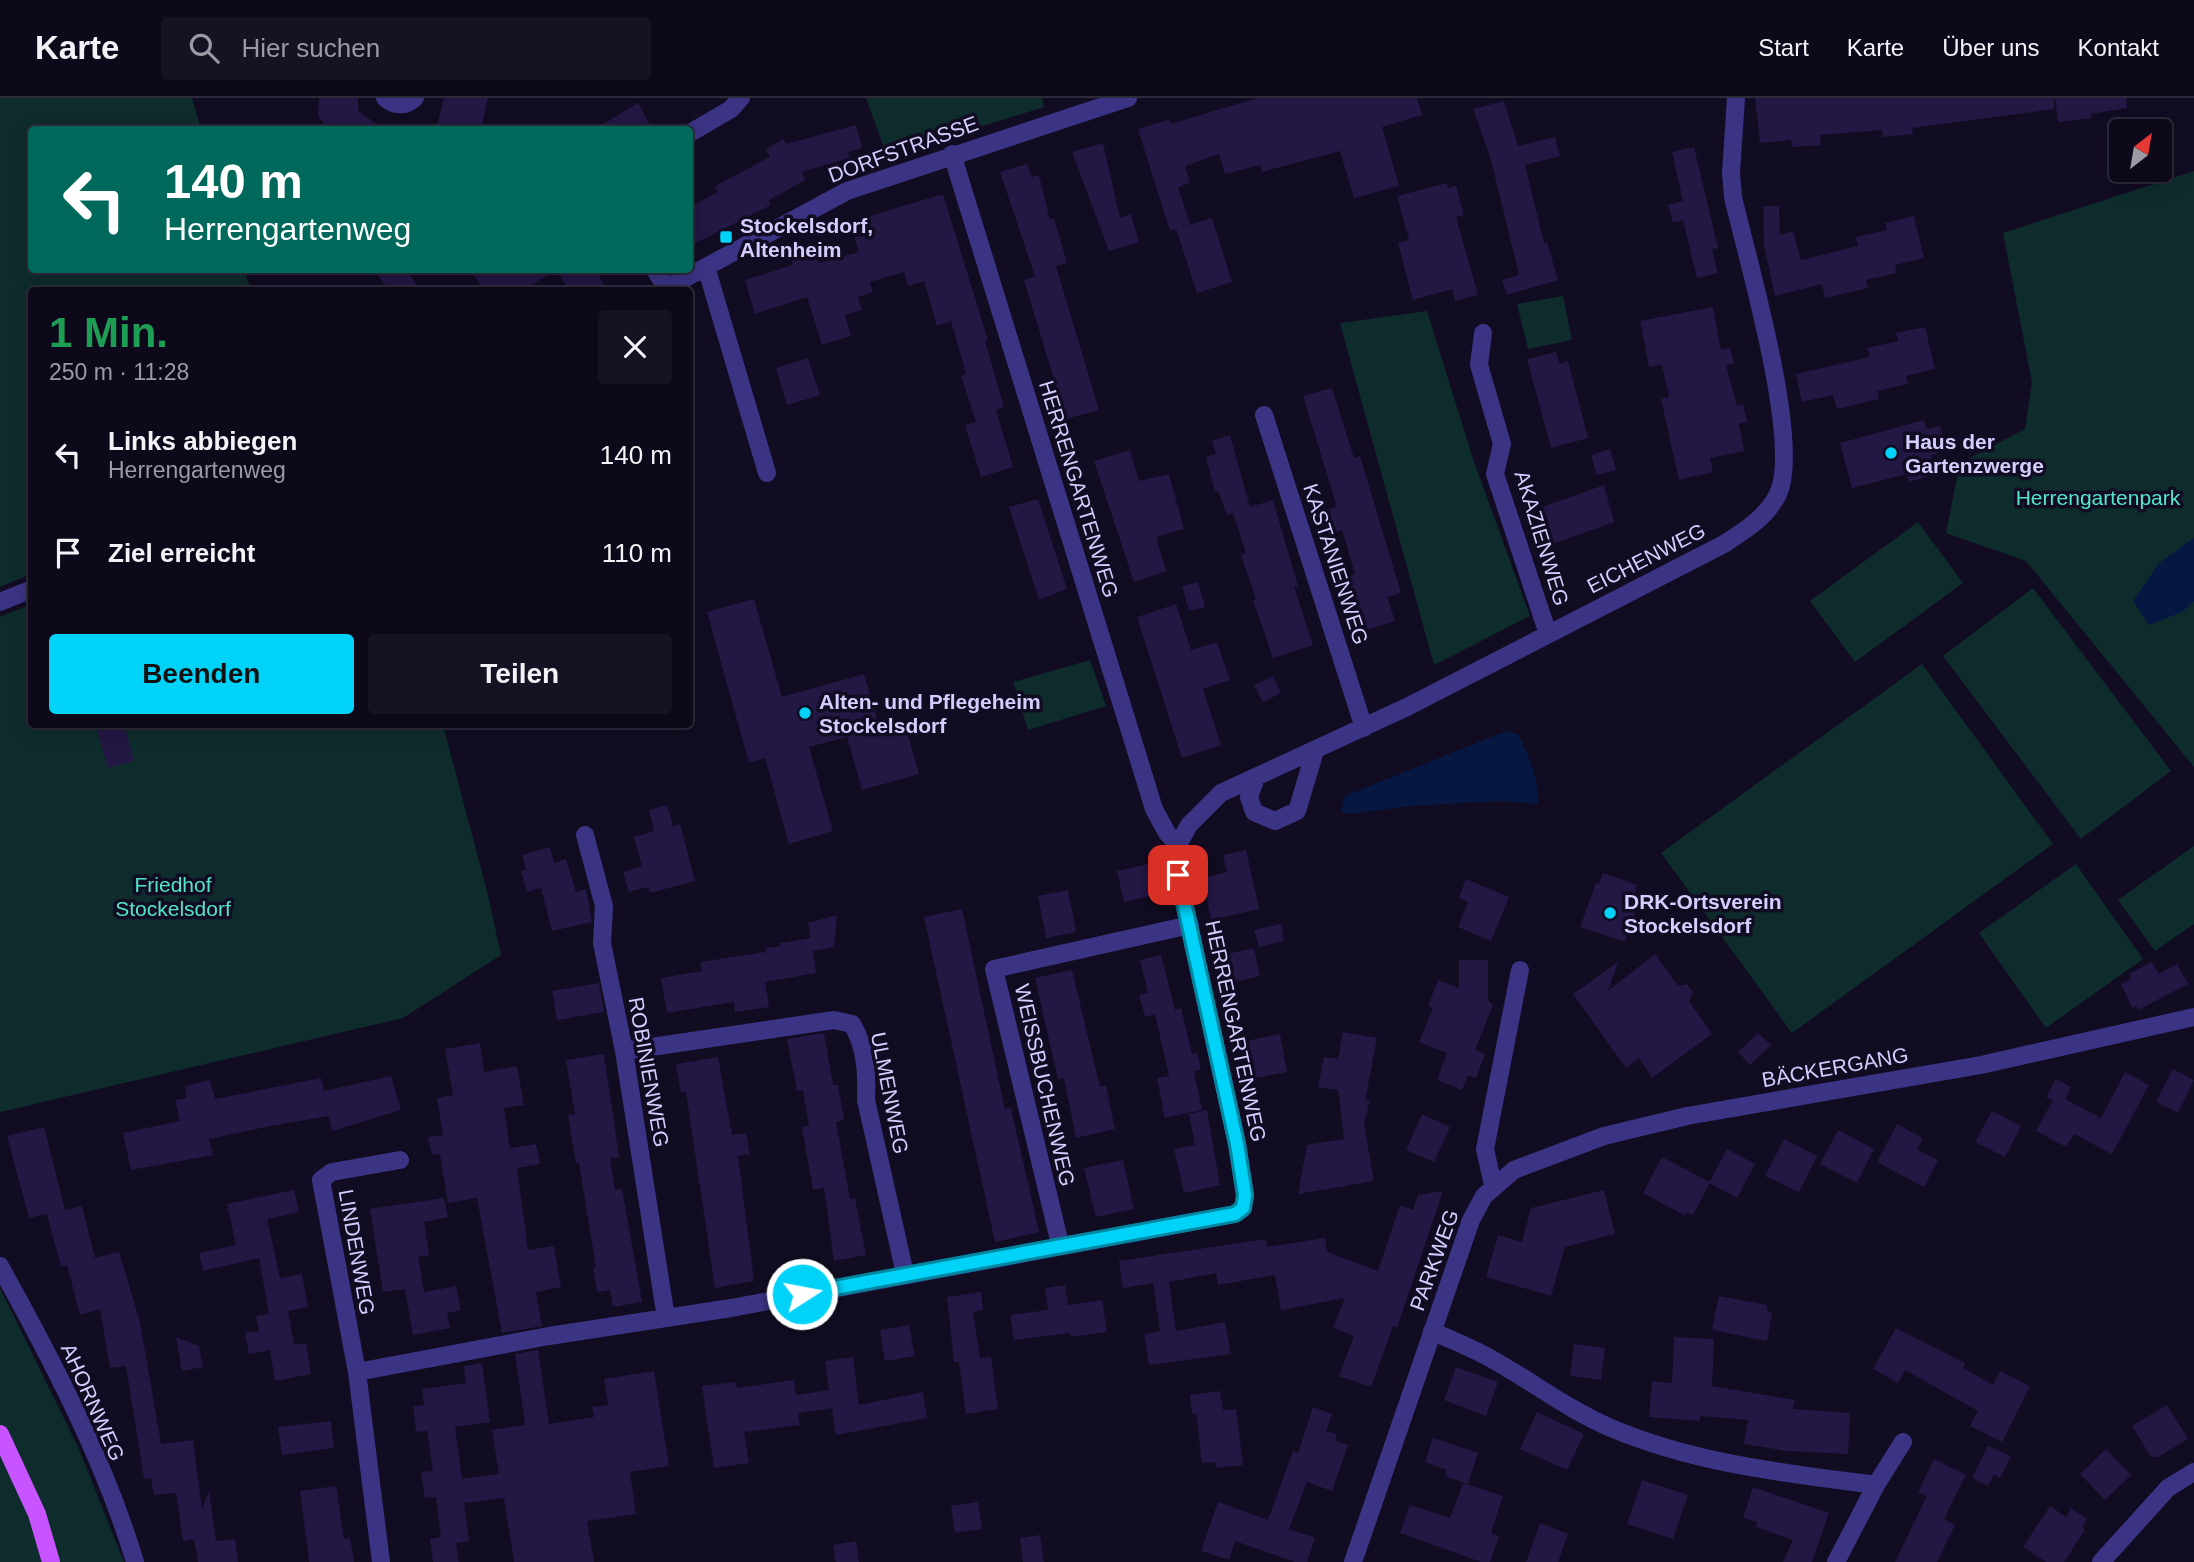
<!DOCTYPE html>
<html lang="de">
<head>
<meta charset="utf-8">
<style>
  body { margin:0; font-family:Arial,sans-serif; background:#161223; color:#f1f3f6; height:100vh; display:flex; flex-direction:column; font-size:26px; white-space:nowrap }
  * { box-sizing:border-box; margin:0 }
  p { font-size:23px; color:#9a9aa2 }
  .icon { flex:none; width:38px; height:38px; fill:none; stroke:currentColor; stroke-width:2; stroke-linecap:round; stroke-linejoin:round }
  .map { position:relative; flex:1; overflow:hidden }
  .side { position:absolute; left:28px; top:189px; width:665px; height:441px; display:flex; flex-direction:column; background:#0d091a; border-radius:7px; box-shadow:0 4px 18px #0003,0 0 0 2px #2d2a39 }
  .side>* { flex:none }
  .guide { position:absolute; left:28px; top:28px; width:665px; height:147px; border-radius:7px; box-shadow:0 4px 18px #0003,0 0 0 2px #2d2a39; background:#00695c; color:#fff; overflow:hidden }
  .needle { width:46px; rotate:31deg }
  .buttons { position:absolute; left:2109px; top:21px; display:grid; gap:14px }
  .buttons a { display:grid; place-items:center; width:63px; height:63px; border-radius:7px; background:#0d091a; box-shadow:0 4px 18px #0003,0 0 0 2px #2d2a39; font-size:35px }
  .pin { position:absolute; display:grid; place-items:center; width:60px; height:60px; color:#fff; margin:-30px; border-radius:14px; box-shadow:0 4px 10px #0006 }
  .me { position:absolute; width:77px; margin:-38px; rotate:79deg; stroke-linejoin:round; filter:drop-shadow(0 0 5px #0008) }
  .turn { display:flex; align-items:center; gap:24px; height:147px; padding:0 21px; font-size:32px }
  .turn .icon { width:91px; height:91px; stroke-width:2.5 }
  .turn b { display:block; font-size:49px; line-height:60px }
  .round { display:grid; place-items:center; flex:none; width:74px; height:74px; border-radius:7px; background:#161223 }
  .headline { display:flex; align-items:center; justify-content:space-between; height:119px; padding:0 21px }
  h1 { font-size:42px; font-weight:700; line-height:52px; color:#1e9e55 }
  .cta { display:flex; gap:14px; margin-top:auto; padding:14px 21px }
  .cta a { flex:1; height:80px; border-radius:7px; background:#00d2f8; color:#111; font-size:28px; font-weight:700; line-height:80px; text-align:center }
  .cta a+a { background:#161223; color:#f1f3f6 }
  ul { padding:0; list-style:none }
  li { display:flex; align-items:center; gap:21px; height:98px; padding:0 21px }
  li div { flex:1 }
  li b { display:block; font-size:26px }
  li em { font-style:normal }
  header { display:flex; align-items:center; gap:42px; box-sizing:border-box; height:98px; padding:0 35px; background:#0d091a; border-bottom:2px solid #2d2a39 }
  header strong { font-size:33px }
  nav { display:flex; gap:38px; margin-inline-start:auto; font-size:24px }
  .search { width:490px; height:63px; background:#161223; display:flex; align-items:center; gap:18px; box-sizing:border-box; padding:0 24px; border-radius:7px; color:#9a9aa2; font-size:26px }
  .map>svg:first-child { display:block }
  .green { fill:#0f2c2d }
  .water { fill:#061841 }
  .building { fill:#231744 }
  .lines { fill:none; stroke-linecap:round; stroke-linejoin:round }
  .street { stroke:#3b3484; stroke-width:18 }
  .primary { stroke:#c854ff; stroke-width:18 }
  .route-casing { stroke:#0088a1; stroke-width:18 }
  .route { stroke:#00d2f8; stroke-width:12 }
  .poi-dot { fill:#00d2f8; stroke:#110c22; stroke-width:2.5 }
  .labels { text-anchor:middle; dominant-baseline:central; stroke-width:7; stroke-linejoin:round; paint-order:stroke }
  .street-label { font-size:21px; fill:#d6cdff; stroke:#110c22 }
  .poi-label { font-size:21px; font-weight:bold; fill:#d6cdff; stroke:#110c22; text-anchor:start }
  .park-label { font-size:21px; fill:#52e6c9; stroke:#110c22 }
</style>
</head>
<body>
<header>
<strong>Karte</strong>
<div class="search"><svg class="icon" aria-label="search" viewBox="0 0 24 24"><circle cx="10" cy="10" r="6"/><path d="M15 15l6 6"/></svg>Hier suchen</div>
<nav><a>Start</a><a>Karte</a><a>Über uns</a><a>Kontakt</a></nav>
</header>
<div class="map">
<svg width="2194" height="1464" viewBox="0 0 2194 1464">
  <rect width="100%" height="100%" fill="#110c22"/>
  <path class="green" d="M0,0H192L201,31L32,32V172H244L251,192H32L31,476L0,489Z
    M866,0H1042L1044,9L887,58Z
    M2194,73V669L2026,463L1946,435L1960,365L2025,331L2032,284L2003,135Z
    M1563,198L1572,242L1528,251L1517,206Z
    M1427,213L1473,361L1530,518L1434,567L1340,225Z
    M1918,424L1963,485L1855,564L1810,503Z
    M2033,490L2171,673L2081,741L1943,558Z
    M31,506L32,626L443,627L488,797L501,857L403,920L0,1014V519Z
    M1090,562L1106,608L1028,632L1013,584Z
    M1922,566L2053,746L1792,935L1661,755Z
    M2194,748V826L2155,853L2118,802Z
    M2076,766L2143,861L2046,930L1979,835Z
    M0,1190L78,1349L124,1464H0Z"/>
  <path class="water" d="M2194,440V503L2182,514L2149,527L2133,503L2159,465Z
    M1506,633L1518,636C1530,660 1538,679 1538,706L1499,703L1410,708L1351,716L1341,714L1345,698Z"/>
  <path class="building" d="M319,0H358V13L385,32H329L318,18Z
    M444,0H488L481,32H436Z
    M1257,0H1417L1422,17L1382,29L1399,88L1354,100L1340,53L1262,74L1260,67L1225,76L1219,56L1185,68L1190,85L1178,89L1190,126L1170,133L1138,31L1170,21L1171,26Z
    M1755,0H2054V11L1912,30L1913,36L1883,39L1882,32L1820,37L1821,47L1792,49L1791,42L1760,45Z
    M2055,0H2126L2127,10L2091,16L2092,20L2058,24Z
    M1504,3L1518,48L1555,39L1560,58L1525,67L1544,145L1547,144L1558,182L1507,197L1502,182L1522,176L1519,177L1490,58L1473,11Z
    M638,5L653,32H593Z
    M856,27L862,50L848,54L850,60L801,74L806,82L769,102L771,107L690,148V109L718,94L715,88L770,59L766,51L784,41L786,46Z
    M1103,45L1120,120L1131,116L1139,144L1109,153L1072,54Z
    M1694,49L1718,150L1712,151L1718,175L1697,180L1683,122L1673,125L1668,107L1683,103L1672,54Z
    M1027,66L1032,79L1039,77L1050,122L1054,120L1067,165L1056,168L1099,312L1066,321L1024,182L1035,178L1000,74Z
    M1447,85L1448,90L1456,88L1464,117L1456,119L1478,197L1455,203L1452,191L1413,202L1398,145L1409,142L1397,98Z
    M943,96L988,242L985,243L1004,309L996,312L1013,369L981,379L965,327L976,324L961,278L966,276L951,223L937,228L924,183L908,188L904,174L870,184L873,194L858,199L862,212L845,217L851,238L822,247L807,199L755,216L745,182L793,167L791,159L815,152L819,165L859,154L850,124Z
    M1763,108H1779L1780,137L1793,133L1801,162L1858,148L1856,139L1887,132L1885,125L1914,118L1924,160L1895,167L1897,175L1866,182L1868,190L1825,200L1822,186L1775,198L1764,148Z
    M1212,120L1232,184L1197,195L1176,131Z
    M375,172H407L420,192H388Z
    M471,172H596L607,192H568L557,172L523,192H483Z
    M1713,209L1721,252L1730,250L1734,266L1726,267L1737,308L1743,306L1747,324L1739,326L1744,353L1710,360L1713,374L1679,382L1661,301L1669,299L1662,267L1649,269L1640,223Z
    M1925,229L1935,271L1906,278L1908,286L1877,293L1879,301L1837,311L1833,297L1802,304L1796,276L1870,259L1867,250L1898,243L1896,235Z
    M1556,254L1559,266L1568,263L1588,340L1551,350L1527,261Z
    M808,260L820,297L787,307L776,270Z
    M1332,290L1354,360L1360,358L1401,495L1387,499L1395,523L1364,533L1347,479L1355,476L1342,432L1329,437L1321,414L1337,409L1303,298Z
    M1924,322L1926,331L1940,328L1947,353L1931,357L1936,376L1909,384L1907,376L1852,390L1840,345Z
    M1230,337L1250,409L1273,402L1298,488L1294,489L1313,547L1273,560L1253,502L1256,501L1241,457L1246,455L1233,415L1227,417L1218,393L1215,394L1206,359L1216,356L1212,343Z
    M1610,351L1616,372L1597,377L1591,357Z
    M1130,352L1139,383L1169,376L1184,431L1156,439L1166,473L1134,484L1094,363Z
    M1604,387L1614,424L1544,449L1534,412Z
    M1038,401L1067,491L1039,502L1009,409Z
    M1198,484L1205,509L1189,513L1182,488Z
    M754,501L782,599L864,576L882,638L906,631L919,676L862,692L847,639L809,649L833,733L789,746L765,660L749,665L707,514Z
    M1176,506L1191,552L1217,544L1230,582L1203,591L1221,647L1182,660L1137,519Z
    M1273,578L1281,595L1263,604L1254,587Z
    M95,626H124L134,663L108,670Z
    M667,707L673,728L680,726L695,783L650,795L648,789L629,794L623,774L642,768L634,739L654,733L649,712Z
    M550,749L554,765L566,761L576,794L586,791L592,824L552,833L541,790L527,794L521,773L526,772L522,757Z
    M1246,752L1259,811L1211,822L1202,780L1227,774L1223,757Z
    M1162,763L1166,782L1152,785L1155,797L1124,804L1117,773Z
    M1603,775L1637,787L1634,798L1640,800L1625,844L1580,829L1596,785L1599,786Z
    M1466,781L1509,799L1491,843L1458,829L1468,804L1459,800Z
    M1068,792L1076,834L1046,840L1038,798Z
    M962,811L1005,1011L1011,1010L1039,1134L995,1144L924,819Z
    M837,817L834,849L813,853L808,825Z
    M1281,826L1284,843L1259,849L1254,832Z
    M811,840L816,875L765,884L769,909L735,914L734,904L667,915L661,880L702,873L700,864L766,854L765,850L780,848V845Z
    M1254,850L1260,878L1230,885L1223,857Z
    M1655,856L1678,888L1687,886L1693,895L1689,903L1712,936L1652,980L1639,960L1626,970L1573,896L1618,864L1608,893Z
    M1161,857L1175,912L1181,910L1192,956L1197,955L1201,971L1194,973L1202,1012L1165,1020L1157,980L1169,978L1155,916L1145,919L1139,897L1148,895L1140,862Z
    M1459,862H1488V902L1493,907L1475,952L1485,956L1476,980L1468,977L1462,992L1437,982L1447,955L1419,944L1433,910L1428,908L1438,882L1459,890Z
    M2152,864L2159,876L2177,866L2188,886L2138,912L2136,908L2132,910L2121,886L2131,881L2129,876Z
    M1072,872L1100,989L1106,988L1115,1031L1076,1040L1064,980L1058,981L1035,880Z
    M599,885L604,914L557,922L552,893Z
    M1343,934L1377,940L1365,1003L1370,1002L1364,1026L1374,1083L1298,1096L1307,1047L1344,1041L1338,992L1318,989L1324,959L1338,961Z
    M824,935L833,987H838L844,1022L836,1024L850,1101L855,1100L866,1157L834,1163L824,1090L813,1092L802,1029L809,1028L803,992L797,993L787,941Z
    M1758,935L1771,947L1750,967L1738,954Z
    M1280,936L1287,974L1245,982L1237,945Z
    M480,945L484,974L517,968L524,1007L504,1010L510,1050L536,1046L540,1066L517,1070L528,1152L554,1148L561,1189L536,1194L542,1228L502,1235L477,1100L448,1105L440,1056L432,1057L428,1039L443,1037L437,1000L453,997L445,951Z
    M604,956L619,1059L610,1060L615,1092L622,1091L642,1204L613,1209L610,1192L597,1194L593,1169H596L579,1065H576L568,1017L575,1016L566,962Z
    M718,959L732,1037L746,1035L750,1056L738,1058L754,1183L715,1190L686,994L681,995L676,966Z
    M2173,971L2194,982L2178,1015L2156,1004Z
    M2125,974L2149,987L2112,1056L2074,1036L2066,1049L2036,1033L2053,1002L2046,999L2056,981L2071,989L2065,1001L2101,1020Z
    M391,978L401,1012L332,1033L329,1018L270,1028L209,1041L213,1057L131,1072L123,1035L180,1023L175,1002L187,1000L185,988L210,982L215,1001L321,980L324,993Z
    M1207,1012L1220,1087L1184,1095L1174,1051L1195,1047L1189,1016Z
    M1992,1013L2021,1028L2005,1059L1975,1044Z
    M1422,1016L1450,1029L1434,1064L1406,1052Z
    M1897,1026L1923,1040L1917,1052L1938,1062L1924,1089L1877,1064Z
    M44,1029L65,1112L82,1108L95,1160L119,1154L140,1224L161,1346L193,1342L202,1411L209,1393L216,1443L235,1441L238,1464H198L194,1441L183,1443L176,1395L154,1397L151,1380L144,1381L126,1268L110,1270L100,1211L80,1217L67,1167L61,1169L47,1116L29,1120L7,1038Z
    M1838,1032L1874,1051L1857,1085L1820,1066Z
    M1784,1041L1817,1058L1799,1094L1765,1078Z
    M1727,1051L1755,1066L1737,1100L1709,1085Z
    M1662,1059L1710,1084L1693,1117L1687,1114L1686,1118L1643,1095Z
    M1123,1062L1134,1111L1096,1119L1084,1070Z
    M294,1092L299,1114L267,1121L280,1180L302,1176L308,1209L288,1213L294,1247L306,1245L311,1276L275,1283L270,1252L249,1256L245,1235L259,1233L256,1218L269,1216L259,1160L203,1173L199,1155L236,1147L227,1106Z
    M1604,1092L1615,1136L1565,1149L1551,1198L1486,1179L1498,1137L1522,1144L1531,1110Z
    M1443,1093L1397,1230L1393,1228L1371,1289L1339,1278L1354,1238L1333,1230L1345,1200L1281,1212L1275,1177L1218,1187L1216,1175L1169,1184L1176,1233L1225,1224L1231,1256L1149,1267L1144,1236L1160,1233L1153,1185L1123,1190L1119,1163L1266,1141L1267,1149L1325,1140L1327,1154L1378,1173L1400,1107L1413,1112L1418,1097Z
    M444,1100L448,1119L424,1124L429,1157L418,1159L424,1194L456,1188L461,1212L447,1215L450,1230L413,1237L405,1191L383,1194L370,1111Z
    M1065,1187L1068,1207L1102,1202L1107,1234L1071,1239L1070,1235L1014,1242L1010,1217L1048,1212L1045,1190Z
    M981,1194L983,1212L973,1214L980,1260L991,1259L998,1311L966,1316L959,1264H954L947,1199Z
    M1719,1198L1767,1207V1213L1772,1214L1767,1243L1712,1232Z
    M909,1227L915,1258L885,1263L880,1232Z
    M1896,1230L1965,1265L1963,1270L1993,1287L2000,1273L2030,1288L2002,1344L1970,1328L1978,1313L1905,1272L1898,1285L1873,1271Z
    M176,1239L199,1248L203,1269L182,1273Z
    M1674,1239L1714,1241L1712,1288L1795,1302L1793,1311L1850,1315L1848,1356L1787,1353L1744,1346L1748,1322L1700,1318V1323L1649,1319L1652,1283L1672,1285Z
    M1574,1246L1605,1250L1601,1282L1570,1278Z
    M538,1252L549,1326L594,1319L592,1309L608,1307L604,1281L654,1273L669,1368L630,1374L636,1416L587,1423L594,1464H514L504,1400L464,1405L469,1443L456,1445L459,1464H433L430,1441L441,1439L436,1399L425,1400L421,1374L433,1373L427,1333L416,1334L413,1308L424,1307L422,1291L466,1285L464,1268L482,1265L490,1324L455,1329L462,1381L499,1376L492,1332L525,1327L515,1256Z
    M853,1259L859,1307L923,1294L927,1320L836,1337L832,1310L798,1315L800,1327L744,1334L749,1365L714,1370L702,1288L736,1284L737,1290L794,1282L796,1297L829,1292L825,1263Z
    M1456,1269L1498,1284L1486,1318L1444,1302Z
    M1220,1293L1223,1312L1236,1311L1243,1367L1216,1370L1215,1364L1202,1365L1196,1315L1192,1316L1190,1297Z
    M2167,1307L2188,1341L2158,1359H2151L2132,1328Z
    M1313,1309L1332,1316L1326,1333L1337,1336L1335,1343L1348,1347L1332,1393L1307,1384L1289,1431L1315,1440L1307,1464H1295L1235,1443L1229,1462L1201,1453L1218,1404L1268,1422L1293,1353L1298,1355Z
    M1537,1314L1584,1336L1567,1372L1520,1351Z
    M331,1323L334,1350L282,1357L278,1329Z
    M1433,1340L1478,1355L1468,1386L1445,1378L1447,1372L1425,1364Z
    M1988,1348L2011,1358L2000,1380L1994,1377L1988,1388L1972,1380Z
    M2106,1351L2131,1377L2105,1402L2080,1376Z
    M1934,1361L1966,1377L1944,1421L1955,1427L1937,1464H1895L1927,1398L1918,1394Z
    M1642,1382L1688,1397L1673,1441L1627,1426Z
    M1463,1385L1503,1398L1491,1435L1499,1438L1490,1464H1481L1400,1435L1410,1407L1450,1420Z
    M336,1388L344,1441L350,1440L354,1464H309L300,1393Z
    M1753,1389L1829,1415L1812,1464H1783L1793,1442L1756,1429L1757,1424L1743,1420Z
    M978,1404L982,1431L955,1435L951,1408Z
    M2050,1408L2066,1419L2071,1410L2087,1421L2082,1429L2085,1432L2064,1464H2046L2023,1449Z
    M1540,1425L1568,1436L1558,1464H1526Z
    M1040,1437L1044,1464H1023L1020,1440Z
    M856,1443L859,1464H836L833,1447Z"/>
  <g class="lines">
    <path class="street" d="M385,0C394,8 406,9 415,0
      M690,35L731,11L741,0
      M655,172L667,191
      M707,172L767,375
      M663,192L847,93L1128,0
      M1483,235L1479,267L1502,346L1495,376L1548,536
      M1264,317L1364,630
      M0,504L32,491
      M1256,680L1249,699L1254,714L1275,723L1297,713L1315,653
      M585,737L604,808L602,845L624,953L666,1220
      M1178,747L1189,727L1221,695L1407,609L1724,446C1744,433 1767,419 1778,396C1802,346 1747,160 1733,99L1731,75L1736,0
      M624,953L834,922L852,926C866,949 867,976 866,1002L905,1176
      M1493,1087L1485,1051L1520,872
      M1060,1146L994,871L1190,827
      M0,1168C52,1262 104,1361 135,1464
      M1432,1233C1453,1243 1475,1251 1495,1263C1534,1285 1569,1312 1611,1330C1696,1366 1785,1375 1876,1387L1903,1344
      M357,1274L549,1238L731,1210L1235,1116L1243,1110L1245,1097L1237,1046L1178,777V747L1167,735L1154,711L952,56
      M381,1464L357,1274L321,1082L332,1074L400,1062
      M1353,1464L1471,1122L1484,1098L1514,1072L1604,1038L1687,1018L1981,967L2194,919
      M1836,1464L1876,1387
      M2101,1464L2168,1390L2194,1374"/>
    <path class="primary" d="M0,1336L37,1416L51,1464"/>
  </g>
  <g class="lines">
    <defs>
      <path id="route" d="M802,1196L1235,1116L1243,1110L1245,1097L1237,1046L1178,777"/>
    </defs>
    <use href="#route" class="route-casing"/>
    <use href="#route" class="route"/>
  </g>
  <g class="poi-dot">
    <rect x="719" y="132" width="14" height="14" rx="3.5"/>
    <circle cx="1891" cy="355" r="7"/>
    <circle cx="805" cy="615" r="7"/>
    <circle cx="1610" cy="815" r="7"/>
  </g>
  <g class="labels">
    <g class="street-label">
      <text transform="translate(903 51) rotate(-20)">DORFSTRASSE</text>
      <text transform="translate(1079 391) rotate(73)">HERRENGARTENWEG</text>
      <text transform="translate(1542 440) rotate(73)">AKAZIENWEG</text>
      <text transform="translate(1646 460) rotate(-27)">EICHENWEG</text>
      <text transform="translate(1336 466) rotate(72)">KASTANIENWEG</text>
      <text transform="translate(1236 933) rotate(78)">HERRENGARTENWEG</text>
      <text transform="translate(1835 969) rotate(-10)">BÄCKERGANG</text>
      <text transform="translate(649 974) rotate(80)">ROBINIENWEG</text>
      <text transform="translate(1045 987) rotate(77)">WEISSBUCHENWEG</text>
      <text transform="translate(890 995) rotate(79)">ULMENWEG</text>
      <text transform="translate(357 1154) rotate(80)">LINDENWEG</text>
      <text transform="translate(1434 1162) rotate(-70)">PARKWEG</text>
      <text transform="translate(93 1304) rotate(66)">AHORNWEG</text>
    </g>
    <g class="poi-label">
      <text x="740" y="127">Stockelsdorf,<tspan x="740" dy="24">Altenheim</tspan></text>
      <text x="1905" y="343">Haus der<tspan x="1905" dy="24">Gartenzwerge</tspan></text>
      <text x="819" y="603">Alten- und Pflegeheim<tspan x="819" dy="24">Stockelsdorf</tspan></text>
      <text x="1624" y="803">DRK-Ortsverein<tspan x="1624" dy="24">Stockelsdorf</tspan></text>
    </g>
    <g class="park-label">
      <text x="2098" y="399">Herrengartenpark</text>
      <text x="173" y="786">Friedhof<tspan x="173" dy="24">Stockelsdorf</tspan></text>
    </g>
  </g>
</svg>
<div class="buttons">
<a><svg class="needle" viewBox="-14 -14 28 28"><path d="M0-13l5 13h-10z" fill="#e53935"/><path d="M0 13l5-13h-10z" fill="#9a9aa2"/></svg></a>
</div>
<div class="pin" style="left:1178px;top:777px;background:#d93025"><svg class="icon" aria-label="arrive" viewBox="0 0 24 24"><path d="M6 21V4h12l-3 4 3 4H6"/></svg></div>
<svg class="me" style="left:802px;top:1196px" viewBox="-20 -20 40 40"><circle r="17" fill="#00d2f8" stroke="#fff" stroke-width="3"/><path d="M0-11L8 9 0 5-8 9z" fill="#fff"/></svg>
<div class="guide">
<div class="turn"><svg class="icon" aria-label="left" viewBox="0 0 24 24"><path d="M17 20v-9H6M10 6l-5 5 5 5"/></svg><div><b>140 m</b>Herrengartenweg</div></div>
</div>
<section class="side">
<div class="headline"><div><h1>1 Min.</h1><p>250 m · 11:28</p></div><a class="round"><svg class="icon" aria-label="close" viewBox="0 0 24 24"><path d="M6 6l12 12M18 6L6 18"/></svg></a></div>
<ul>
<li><svg class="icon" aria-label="left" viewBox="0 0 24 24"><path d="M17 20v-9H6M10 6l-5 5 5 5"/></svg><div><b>Links abbiegen</b><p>Herrengartenweg</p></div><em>140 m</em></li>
<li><svg class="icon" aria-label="arrive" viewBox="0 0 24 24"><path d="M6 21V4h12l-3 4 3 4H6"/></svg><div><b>Ziel erreicht</b></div><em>110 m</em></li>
</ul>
<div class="cta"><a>Beenden</a><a>Teilen</a></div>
</section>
</div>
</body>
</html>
